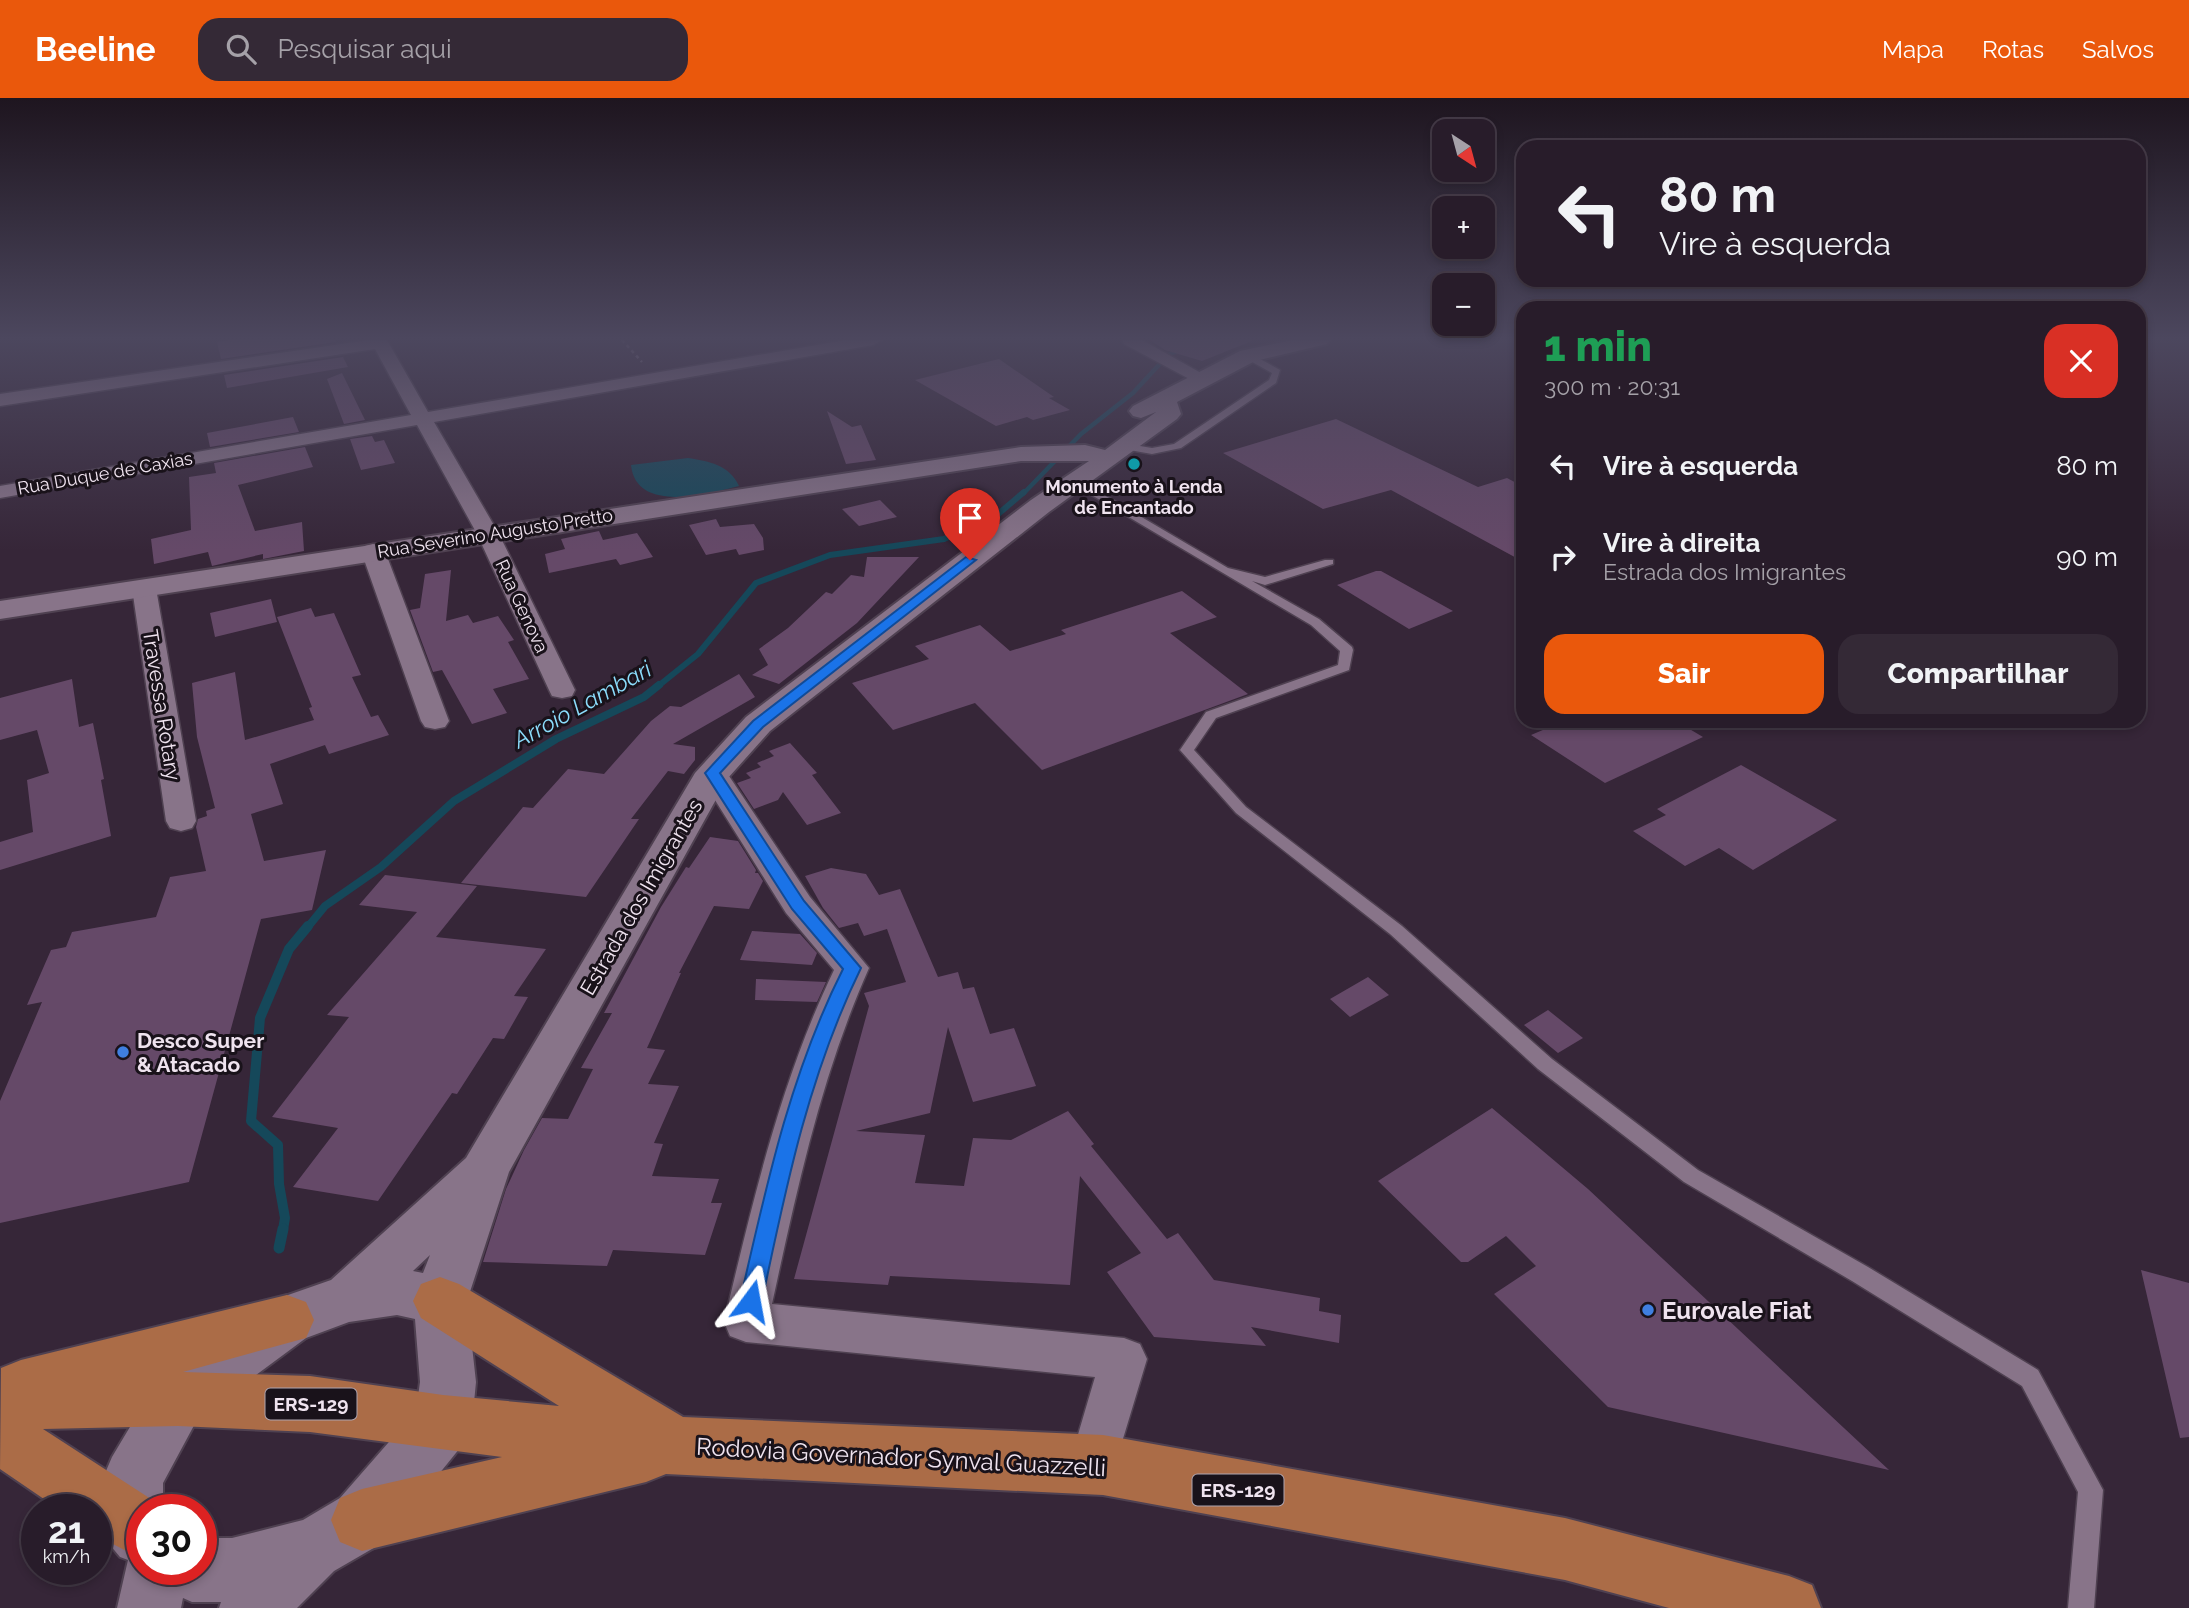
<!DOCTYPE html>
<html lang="pt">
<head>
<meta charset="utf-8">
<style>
  body { margin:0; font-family:Raleway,sans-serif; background:#342936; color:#f1f3f6; height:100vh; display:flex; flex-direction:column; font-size:26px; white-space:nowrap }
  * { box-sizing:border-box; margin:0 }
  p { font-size:23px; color:#a5a1a8 }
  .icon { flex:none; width:38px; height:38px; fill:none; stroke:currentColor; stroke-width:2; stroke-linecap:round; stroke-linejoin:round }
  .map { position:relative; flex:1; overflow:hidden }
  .panel { position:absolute; left:1516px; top:203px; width:630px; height:427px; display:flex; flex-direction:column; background:#281c2a; border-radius:21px; box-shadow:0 4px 10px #0003,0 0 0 2px #443a47 }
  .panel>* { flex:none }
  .banner { position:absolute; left:1516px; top:42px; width:630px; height:147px; border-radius:21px; box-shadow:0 4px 10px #0003,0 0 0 2px #443a47; background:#281c2a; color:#f1f3f6; overflow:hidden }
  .needle { width:46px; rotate:144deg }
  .controls { position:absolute; left:1432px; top:21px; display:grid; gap:14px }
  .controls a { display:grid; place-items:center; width:63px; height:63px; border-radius:14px; background:#281c2a; box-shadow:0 4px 10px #0003,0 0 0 2px #443a47; font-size:35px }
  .speed { position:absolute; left:21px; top:1396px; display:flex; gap:14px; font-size:35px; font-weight:700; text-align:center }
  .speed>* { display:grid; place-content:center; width:91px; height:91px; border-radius:50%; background:#281c2a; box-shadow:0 4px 10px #0003,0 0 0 2px #443a47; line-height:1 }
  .speed small { font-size:18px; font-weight:400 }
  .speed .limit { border:10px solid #d22; background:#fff; color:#111 }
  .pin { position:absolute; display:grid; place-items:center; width:60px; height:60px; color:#fff; margin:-72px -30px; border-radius:50% 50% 50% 0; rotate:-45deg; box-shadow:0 0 7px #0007 }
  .pin .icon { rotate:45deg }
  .me { position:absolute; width:77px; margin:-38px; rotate:13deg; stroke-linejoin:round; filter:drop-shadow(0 0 5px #0008) }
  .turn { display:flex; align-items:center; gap:24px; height:147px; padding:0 28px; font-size:32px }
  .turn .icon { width:91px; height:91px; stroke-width:2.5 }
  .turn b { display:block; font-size:49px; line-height:60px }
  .round { display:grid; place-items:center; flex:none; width:74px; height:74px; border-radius:21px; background:#342936 }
  .overview { display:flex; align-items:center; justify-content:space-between; height:119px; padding:0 28px }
  h1 { font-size:42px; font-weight:800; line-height:52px; color:#1e9e55 }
  .cta { display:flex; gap:14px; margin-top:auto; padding:14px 28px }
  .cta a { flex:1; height:80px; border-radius:21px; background:#ea580c; color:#fff; font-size:28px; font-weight:800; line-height:80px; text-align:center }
  .cta a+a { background:#342936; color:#f1f3f6 }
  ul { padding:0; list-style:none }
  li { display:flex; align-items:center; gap:21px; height:91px; padding:0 28px }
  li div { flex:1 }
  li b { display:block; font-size:26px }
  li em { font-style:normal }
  header { display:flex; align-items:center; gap:42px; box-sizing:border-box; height:98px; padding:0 35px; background:#ea580c; color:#fff }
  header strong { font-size:33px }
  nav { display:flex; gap:38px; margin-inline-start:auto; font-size:24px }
  .search { width:490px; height:63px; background:#342936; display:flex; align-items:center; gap:18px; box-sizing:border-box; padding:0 24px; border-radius:21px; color:#a5a1a8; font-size:26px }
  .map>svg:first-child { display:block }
  .water { fill:#15485a }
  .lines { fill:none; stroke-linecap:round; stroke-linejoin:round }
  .stream-far4 { stroke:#15485a; stroke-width:4.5 }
  .stream-far3 { stroke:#15485a; stroke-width:6 }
  .stream-far2 { stroke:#15485a; stroke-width:8 }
  .stream-far1 { stroke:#15485a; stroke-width:10 }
  .stream { stroke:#15485a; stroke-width:11 }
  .building { fill:#654968 }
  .service-casing { stroke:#4f4151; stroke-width:3 }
  .minor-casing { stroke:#4f4151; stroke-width:3 }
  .tertiary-casing { stroke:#4f4151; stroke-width:4 }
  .primary-casing { stroke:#4f4151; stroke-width:4 }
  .path { stroke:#988a99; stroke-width:2.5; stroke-dasharray:3.5 3.5; stroke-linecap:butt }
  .service { fill:#887489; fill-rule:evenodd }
  .minor { fill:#887489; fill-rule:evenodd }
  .tertiary { fill:#887489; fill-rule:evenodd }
  .primary { fill:#ab6c47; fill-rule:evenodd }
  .route { fill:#1a73e8; stroke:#114b97; stroke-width:2 }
  .culture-dot { fill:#0f9aa8; stroke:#19121a; stroke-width:2.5 }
  .shop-dot { fill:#3f7fe0; stroke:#19121a; stroke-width:2.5 }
  .labels { text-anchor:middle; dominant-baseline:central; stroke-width:6; stroke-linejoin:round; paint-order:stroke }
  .far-street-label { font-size:18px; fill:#efe3ef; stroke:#19121a }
  .far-poi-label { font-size:18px; font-weight:bold; fill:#efe3ef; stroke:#19121a }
  .shield { fill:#19121a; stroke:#afa4af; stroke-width:2 }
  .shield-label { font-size:19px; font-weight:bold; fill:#efe3ef }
  .street-label { font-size:21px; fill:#efe3ef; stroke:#19121a }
  .poi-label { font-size:21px; font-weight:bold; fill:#efe3ef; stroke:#19121a; text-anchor:start }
  .water-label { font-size:23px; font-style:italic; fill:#8bdcfb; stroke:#19121a }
  .near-poi-label { font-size:24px; font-weight:bold; fill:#efe3ef; stroke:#19121a; text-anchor:start }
  .near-street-label { font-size:24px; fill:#efe3ef; stroke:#19121a }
</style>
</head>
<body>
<header>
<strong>Beeline</strong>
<div class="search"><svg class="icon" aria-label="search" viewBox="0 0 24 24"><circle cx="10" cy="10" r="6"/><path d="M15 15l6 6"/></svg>Pesquisar aqui</div>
<nav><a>Mapa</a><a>Rotas</a><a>Salvos</a></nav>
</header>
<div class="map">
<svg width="2189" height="1510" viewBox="0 0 2189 1510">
  <rect width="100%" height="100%" fill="#362638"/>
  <path class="water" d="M688,360C708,363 730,367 739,388C709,396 636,416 631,367Z"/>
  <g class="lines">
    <path class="stream-far4" d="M1023,396L1081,336L1133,295L1168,257L1202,242"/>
    <path class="stream-far3" d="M657,589L698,556L756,485L830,457L944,441L997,417L1024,394"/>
    <path class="stream-far2" d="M307,830L325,808L381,769L454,703L556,641L644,599L659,587"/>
    <path class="stream-far1" d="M283,1132L285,1120L279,1086L278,1047L251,1023L260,920L289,851L308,828"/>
    <path class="stream" d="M279,1150L283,1131"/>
  </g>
  <path class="building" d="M231,242H335L336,244L221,261L217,244Z
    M1150,242H1252V243L1202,263L1165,252Z
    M343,259L348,269L227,290L224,277Z
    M999,261L1054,299L1049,300L1070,312L1033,322L1027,319L996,328L915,282Z
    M342,275L365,322L344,326L327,281Z
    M827,313L852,329L861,327L876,362L846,366Z
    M293,319L299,334L210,349L207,335Z
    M1336,321L1478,389L1507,380L1522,388V463L1391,392L1323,411L1223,355Z
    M372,338L375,344L384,342L395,365L361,372L350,341Z
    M305,349L313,369L238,387L255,433L302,424L304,453L263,461V456L212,468L208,454L154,466L151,441L191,432L189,379L216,375L214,365Z
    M880,402L897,419L859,428L842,411Z
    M716,421L720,429L754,426L763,440L764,452L739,457L736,451L706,457L689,427Z
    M599,433L603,442L637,435L653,459L620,467L616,461L549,475L545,456L565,451L561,441Z
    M867,459H919L857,525L779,586L752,577L768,567L759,551L788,530L826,494L832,496L851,477L864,479Z
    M451,472L446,523L468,517L473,525L498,518L514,542L508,544L529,581L493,591L507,615L472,626L442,572L433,574L410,512L420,510L425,476Z
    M1376,473H1381L1453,513L1409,531L1337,487Z
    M1182,493L1217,519L1170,535L1248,596L1042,672L975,605L893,632L852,585L929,561L915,548L980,527L1010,553L1066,536L1061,532Z
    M271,501L277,524L215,539L210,515Z
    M311,510L315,519L334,515L361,577L352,579L371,619L378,617L389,637L329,656L325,647L270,666L283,706L251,716L264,763L326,752L312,812L261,821L189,1084L0,1125V1003L42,904L27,907L51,852L66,849L72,834L156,819L170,779L206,773L196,729L198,721L207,718L206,713L215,710L197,639L192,585L235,574L245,642L314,622L309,610L312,609L277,519Z
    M739,576L755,599L673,646L695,649V662L684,676L668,673L631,721H639L586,799L461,785L523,709L533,710L568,671L604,676L651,623L670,608L681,609Z
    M72,581L79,629L93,625L104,681L101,682L111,738L0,772V744L33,734L27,682L49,675L37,632L0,642V600Z
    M1564,623H1676L1703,639L1605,685L1531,637Z
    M790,645L817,675L812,677L841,715L807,727L783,694L778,702L754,711L737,685L751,680L746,675L761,669L757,665L774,658L769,653Z
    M1741,667L1837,722L1753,772L1719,750L1685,768L1633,733L1666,717L1657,711Z
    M710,739L738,743L756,772L755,775H758L763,783L749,811L714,808L679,875H681L647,950L665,952L648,986L679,988L654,1045L663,1046L652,1078L719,1081L711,1105H722L705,1157L613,1152L607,1168L483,1164L506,1091L524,1052L542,1020L568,1021L593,971L581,970L612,915H604L661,809L686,769L689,770Z
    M831,770L866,776L879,797L900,791L938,879L958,874L963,891L974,889L990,936L1014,930L1036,988L973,1004L948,929L930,1015L856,1033L925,1037L915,1085L964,1088L973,1040L1011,1042L1068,1013L1094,1046L1091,1048L1167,1141L1178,1135L1214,1182L1320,1200L1319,1213L1341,1217L1339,1245L1251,1229L1266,1248L1154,1239L1107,1174L1141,1155L1080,1078L1070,1187L890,1178L888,1187L794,1181L869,908L864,895L906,884L887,831L864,838L858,825L839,830L823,810L805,778Z
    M385,777L477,788L436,839L546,851L514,898L528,899L504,941L493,940L457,996L452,995L378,1103L293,1089L338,1030L272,1019L349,919L327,917L417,814L359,807Z
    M752,833L800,836L817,855L812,867L740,862Z
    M1368,879L1389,897L1350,919L1330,901Z
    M756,881L826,884L817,904L755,902Z
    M1548,912L1583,940L1558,955L1524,927Z
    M1492,1010L1588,1091L1889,1372L1608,1309L1494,1196L1536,1168L1506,1138L1468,1164H1461L1378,1083Z
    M2141,1172L2189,1185V1339L2180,1340Z"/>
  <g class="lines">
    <defs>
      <path id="service" d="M1245,256H1251L1280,272L1276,285L1181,350L1152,356L1118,350L1117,348L1122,345L1152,350L1174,346L1269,282L1272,275L1245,260Z
        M1077,381L1228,470L1265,479L1325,462H1333V466L1265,487L1252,483L1319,521L1352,549L1353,552L1349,572L1216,620L1194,652L1246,709L1402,828L1552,961L1698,1072L1868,1169L2038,1272L2103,1392L2094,1510H2068L2078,1394L2022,1288L1852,1183L1684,1084L1538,971L1390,836L1236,715L1180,652L1206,614L1338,567L1340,553L1311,527L1073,386V382Z"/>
      <path id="minor" d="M369,242H387L428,314L846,242H882L873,247L434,324L499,436L575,592L572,598L562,600L552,598L549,592L477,436L417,327L0,400V388L411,317L375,251L0,308V296Z
        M1122,242H1142L1210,280L1207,284H1195L1124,246Z
        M373,446L381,448L385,453L449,623L445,629L435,631L425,629L421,623L361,453L365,448Z
        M144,483L153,485L156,490L196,723L192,730L181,733L170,730L166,723L132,490L135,485Z
        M713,666L723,669L810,799L869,870C821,978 797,1091 772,1206L1124,1240L1140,1246L1147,1261L1110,1384L1093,1391L1076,1384L1069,1367L1095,1279L746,1244L730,1238L724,1224C753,1103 780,984 834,872L786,815L698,675L703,669Z"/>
      <path id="tertiary" d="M1293,242H1330L1327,246L1255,263L1177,304L1181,316L1177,321L1049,414L770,633L728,680L509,1074L467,1203L476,1284L472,1325L464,1345L384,1444L334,1473L297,1510H219L221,1504H192L183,1500L181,1510H117L128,1462L120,1459L110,1447L101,1425L103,1380L112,1359L158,1282L268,1204L331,1182L466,1060L695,675L746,619L1031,402L1089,363H1021L0,521V503L1021,349L1085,347L1105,352L1156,314L1141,320L1133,318L1129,313L1133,308L1240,253ZM430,1157L423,1175L413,1173ZM397,1217L415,1221L420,1284L416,1313L340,1400L303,1422L232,1440H201V1472H142V1412H163V1385L198,1320L306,1240L349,1224Z"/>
      <path id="primary" d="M440,1179L459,1186L683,1319L1103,1337L1565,1420L1789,1478L1812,1487L1821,1510H1669L1565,1482L1103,1397L666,1376L646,1384L362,1453L340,1444L331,1422L340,1400L362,1391L502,1359L310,1334L178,1328L43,1331L154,1403L157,1412H142V1452L132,1456L96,1437V1412H60L0,1371L1,1270L21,1262L287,1197L306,1204L314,1222L306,1240L183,1274L310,1278L443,1297L559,1308L421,1220L413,1203L421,1186Z"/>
    </defs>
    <use href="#service" class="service-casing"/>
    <use href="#minor" class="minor-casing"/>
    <use href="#tertiary" class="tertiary-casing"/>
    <use href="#primary" class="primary-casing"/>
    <path class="path" d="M622,242L642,264"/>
    <use href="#service" class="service"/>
    <use href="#minor" class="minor"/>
    <use href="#tertiary" class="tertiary"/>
    <use href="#primary" class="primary"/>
  </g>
  <linearGradient id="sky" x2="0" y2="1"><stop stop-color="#1e151f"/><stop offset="0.53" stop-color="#4c475e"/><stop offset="1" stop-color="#4c475e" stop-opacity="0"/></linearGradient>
  <rect width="2189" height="453" fill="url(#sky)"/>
  <path class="route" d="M966,459L976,462L763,629L720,675L804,803L861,870C809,976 786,1088 762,1203L759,1210L751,1213L743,1210L740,1203C766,1089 790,976 843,871L792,811L705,675L753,623Z"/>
  <circle class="culture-dot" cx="1134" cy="366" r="7"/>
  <g class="shop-dot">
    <circle cx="123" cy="954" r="7"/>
    <circle cx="1648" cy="1212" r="7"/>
  </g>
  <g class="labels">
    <g class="far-street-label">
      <text transform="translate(105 375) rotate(-10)">Rua Duque de Caxias</text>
      <text transform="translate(495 435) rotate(-9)">Rua Severino Augusto Pretto</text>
      <text transform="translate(522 508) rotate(65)">Rua Genova</text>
    </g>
    <g class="far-poi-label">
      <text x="1134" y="388">Monumento à Lenda<tspan x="1134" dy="21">de Encantado</tspan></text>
    </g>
    <g class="shield">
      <rect x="265.5" y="1290.5" width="91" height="31" rx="5"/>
      <rect x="1192.5" y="1376.5" width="91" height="31" rx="5"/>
    </g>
    <g class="shield-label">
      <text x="311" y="1306">ERS-129</text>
      <text x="1238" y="1392">ERS-129</text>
    </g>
    <g class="street-label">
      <text transform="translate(162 607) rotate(81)">Travessa Rotary</text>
      <text transform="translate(641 799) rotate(-60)">Estrada dos Imigrantes</text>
    </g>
    <g class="poi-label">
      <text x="137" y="942">Desco Super<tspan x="137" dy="24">&amp; Atacado</tspan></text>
    </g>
    <g class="water-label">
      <text transform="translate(582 606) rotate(-29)">Arroio Lambari</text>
    </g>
    <g class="near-poi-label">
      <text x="1662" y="1212">Eurovale Fiat</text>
    </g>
    <g class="near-street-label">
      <text transform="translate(901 1359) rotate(3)">Rodovia Governador Synval Guazzelli</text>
    </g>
  </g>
</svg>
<div class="controls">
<a><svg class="needle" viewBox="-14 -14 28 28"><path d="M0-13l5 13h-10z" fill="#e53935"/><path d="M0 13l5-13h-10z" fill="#a5a1a8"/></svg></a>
<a>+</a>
<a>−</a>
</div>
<div class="speed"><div>21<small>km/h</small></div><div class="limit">30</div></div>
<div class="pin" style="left:970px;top:462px;background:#d93025"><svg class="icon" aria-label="arrive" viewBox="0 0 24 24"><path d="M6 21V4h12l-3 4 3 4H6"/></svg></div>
<svg class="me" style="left:751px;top:1203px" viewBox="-20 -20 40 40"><path d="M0-17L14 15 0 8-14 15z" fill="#1a73e8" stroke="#fff" stroke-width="4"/></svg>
<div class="banner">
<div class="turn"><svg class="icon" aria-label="left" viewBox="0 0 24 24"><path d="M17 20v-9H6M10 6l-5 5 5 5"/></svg><div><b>80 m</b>Vire à esquerda</div></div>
</div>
<section class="panel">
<div class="overview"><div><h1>1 min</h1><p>300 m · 20:31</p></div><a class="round" style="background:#d93025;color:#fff"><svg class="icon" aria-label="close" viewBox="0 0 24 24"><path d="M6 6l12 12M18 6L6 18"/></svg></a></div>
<ul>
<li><svg class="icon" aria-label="left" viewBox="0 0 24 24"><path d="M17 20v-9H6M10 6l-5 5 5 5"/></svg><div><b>Vire à esquerda</b></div><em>80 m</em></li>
<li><svg class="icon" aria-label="right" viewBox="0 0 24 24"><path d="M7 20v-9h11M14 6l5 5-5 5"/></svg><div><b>Vire à direita</b><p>Estrada dos Imigrantes</p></div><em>90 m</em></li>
</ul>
<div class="cta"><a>Sair</a><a>Compartilhar</a></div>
</section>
</div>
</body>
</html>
